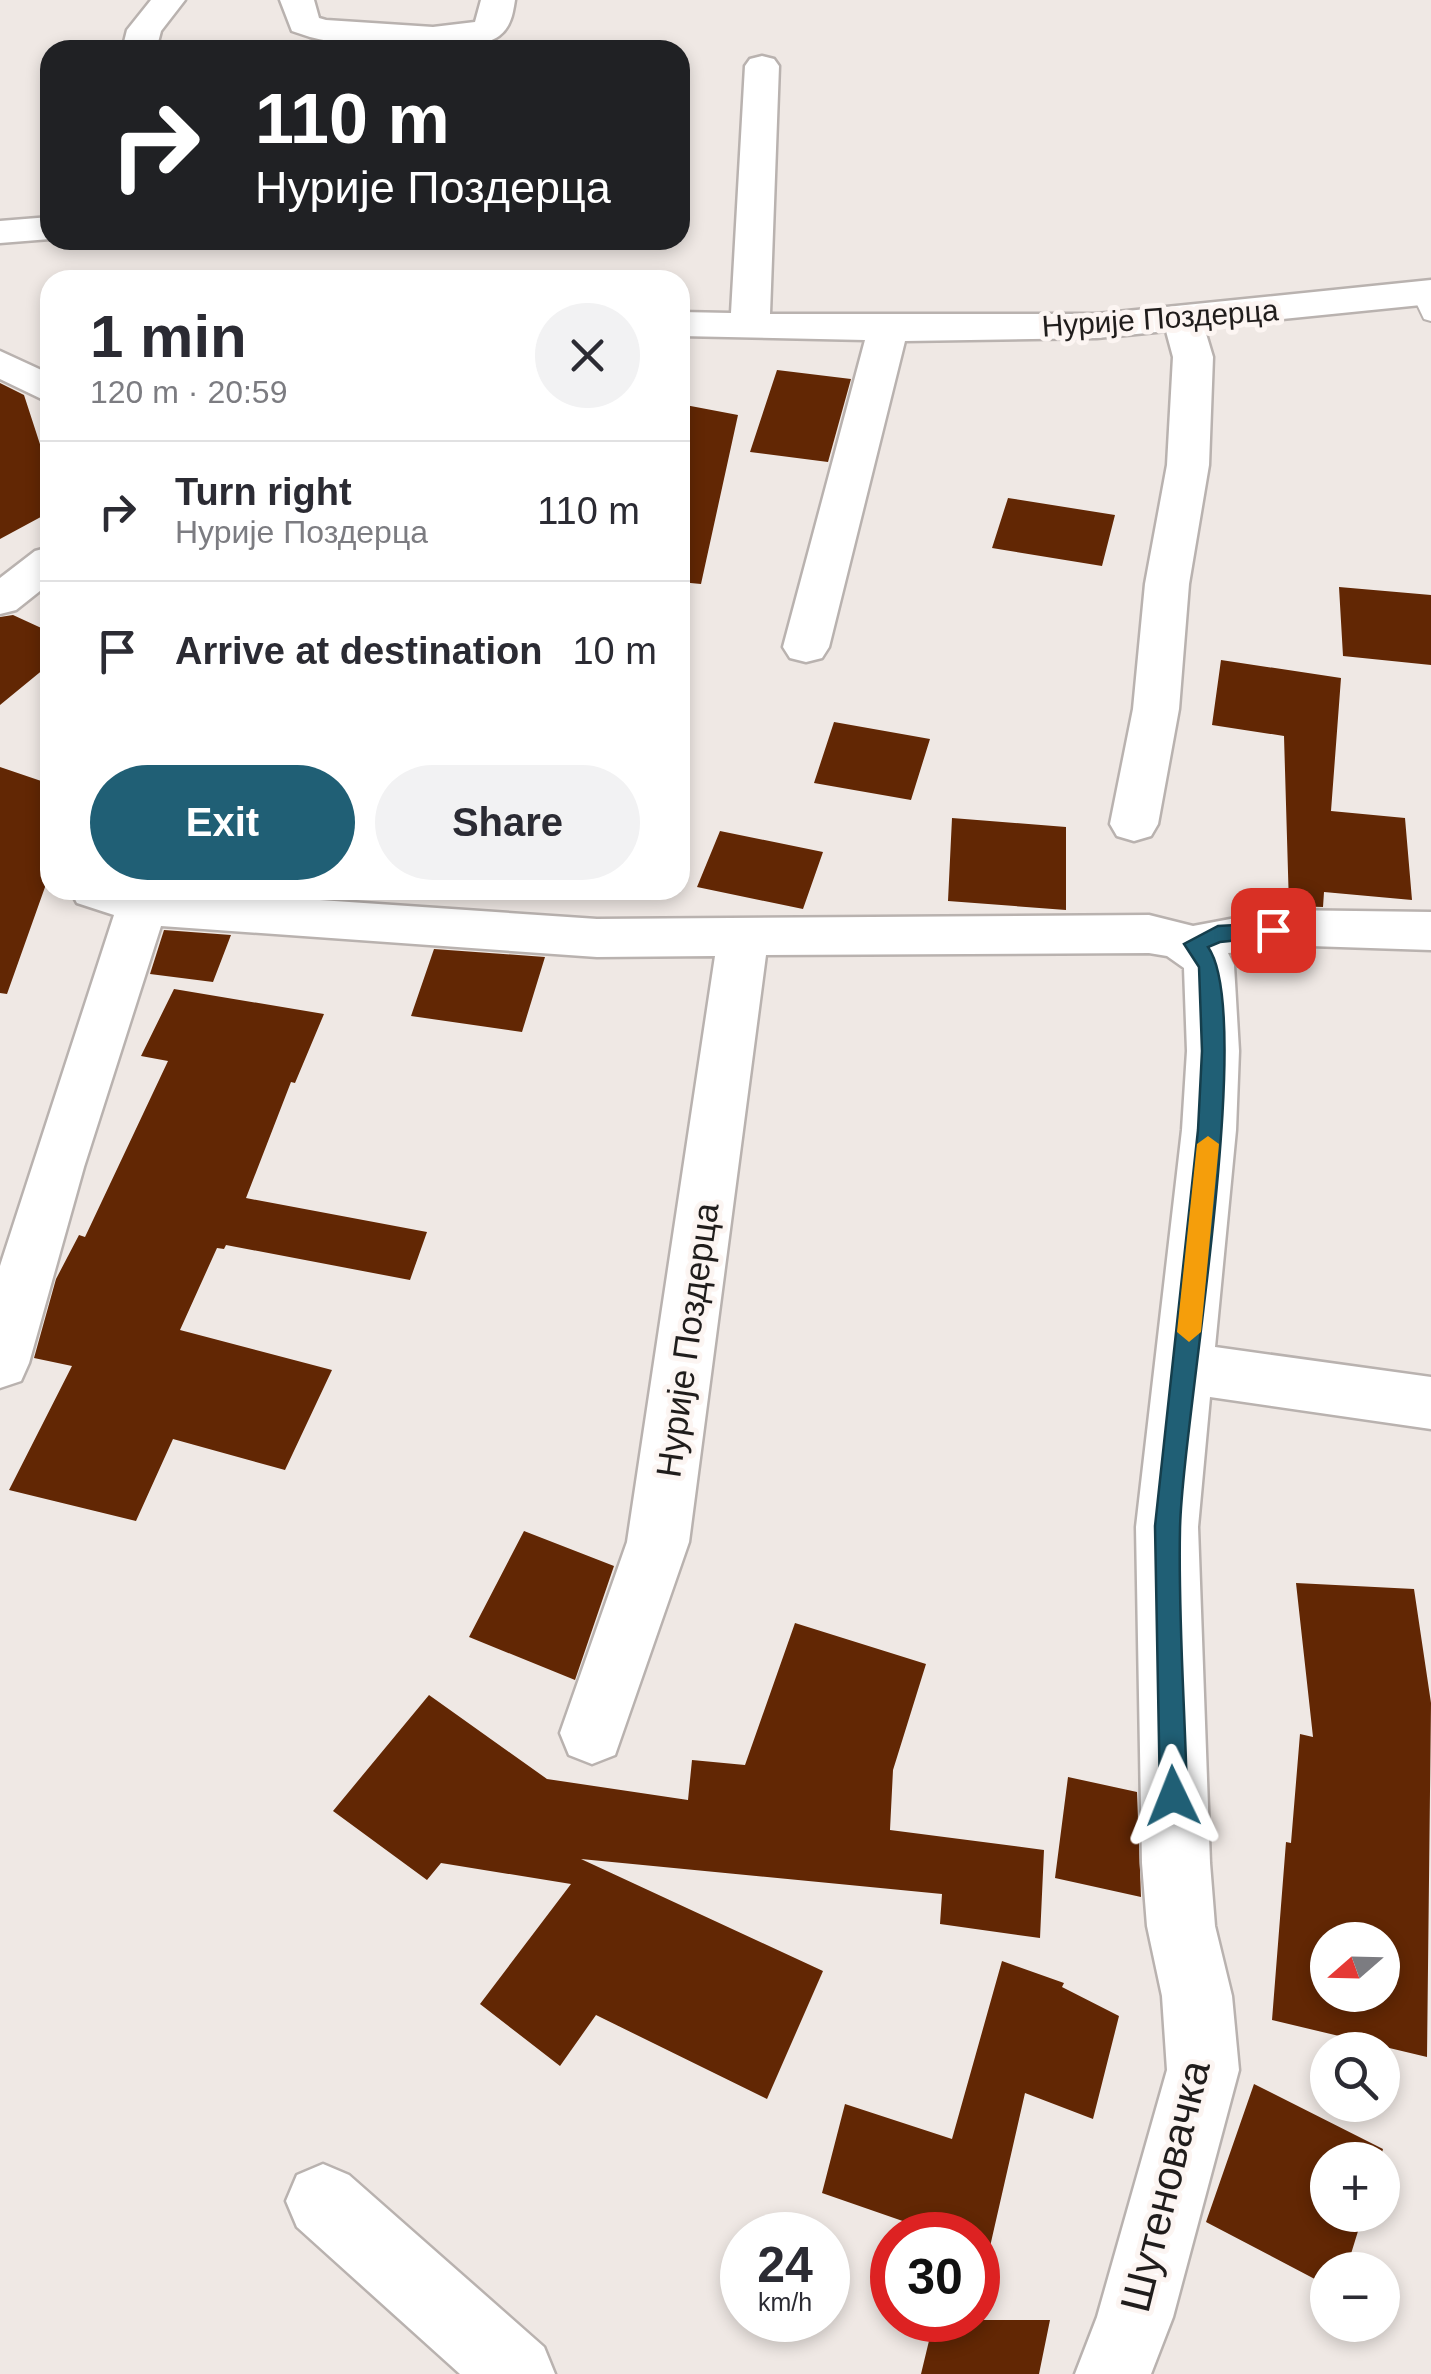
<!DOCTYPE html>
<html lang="en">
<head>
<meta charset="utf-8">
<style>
  body { margin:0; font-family:Helvetica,sans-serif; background:#f2f2f3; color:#2b2b33; height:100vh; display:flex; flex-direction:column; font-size:38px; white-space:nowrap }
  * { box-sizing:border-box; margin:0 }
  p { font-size:32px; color:#7c7c81 }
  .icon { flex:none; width:55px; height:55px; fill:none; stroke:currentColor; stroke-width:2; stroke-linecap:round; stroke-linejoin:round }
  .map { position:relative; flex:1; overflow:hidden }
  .panel { position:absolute; left:40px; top:270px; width:650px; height:630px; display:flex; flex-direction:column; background:#fff; border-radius:30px; box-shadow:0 5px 15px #0003 }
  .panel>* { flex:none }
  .guide { position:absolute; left:40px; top:40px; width:650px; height:210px; border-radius:30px; box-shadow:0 5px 15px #0003; background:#202124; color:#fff; overflow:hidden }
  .needle { width:65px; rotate:250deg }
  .buttons { position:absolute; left:1310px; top:1922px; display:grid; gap:20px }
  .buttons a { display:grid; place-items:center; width:90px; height:90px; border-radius:50%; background:#fff; box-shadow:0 5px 15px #0003; font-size:50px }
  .speed { position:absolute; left:720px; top:2212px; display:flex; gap:20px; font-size:50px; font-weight:700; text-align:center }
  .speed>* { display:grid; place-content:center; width:130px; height:130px; border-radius:50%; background:#fff; box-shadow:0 5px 15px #0003; line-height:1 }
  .speed small { font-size:25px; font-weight:400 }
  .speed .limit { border:15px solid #d22; background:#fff; color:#111 }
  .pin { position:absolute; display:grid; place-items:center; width:85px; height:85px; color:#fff; margin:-42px; border-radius:20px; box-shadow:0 5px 15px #0006 }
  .me { position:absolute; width:110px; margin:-55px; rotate:358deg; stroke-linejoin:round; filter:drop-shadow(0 0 8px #0008) }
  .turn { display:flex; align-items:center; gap:35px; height:210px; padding:0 50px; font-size:45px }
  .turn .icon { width:130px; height:130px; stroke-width:2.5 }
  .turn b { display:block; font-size:70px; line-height:85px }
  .round { display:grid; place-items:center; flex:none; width:105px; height:105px; border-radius:52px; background:#f2f2f3 }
  .summary { display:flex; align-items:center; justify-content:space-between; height:170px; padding:0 50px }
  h1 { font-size:60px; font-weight:800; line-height:75px }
  .primary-button { display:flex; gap:20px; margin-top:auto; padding:20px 50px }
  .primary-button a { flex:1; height:115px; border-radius:60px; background:#205f75; color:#fff; font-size:40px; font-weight:800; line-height:115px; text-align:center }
  .primary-button a+a { background:#f2f2f3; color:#2b2b33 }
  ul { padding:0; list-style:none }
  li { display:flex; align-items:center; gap:30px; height:140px; padding:0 50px; border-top:2px solid #e1e1e2 }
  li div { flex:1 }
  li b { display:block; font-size:38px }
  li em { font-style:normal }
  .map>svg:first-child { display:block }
  .building { fill:#622704; fill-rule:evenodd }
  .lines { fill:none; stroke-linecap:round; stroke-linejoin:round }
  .service-casing { stroke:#b9b2af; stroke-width:4 }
  .minor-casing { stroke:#b9b2af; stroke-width:5 }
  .service { fill:#fff; fill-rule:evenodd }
  .minor { fill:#fff; fill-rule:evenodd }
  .route { fill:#205f75; stroke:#153e4c; stroke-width:2.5 }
  .slow { fill:#f59e0b }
  .labels { text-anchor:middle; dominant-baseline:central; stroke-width:10; stroke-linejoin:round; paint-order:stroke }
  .far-street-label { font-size:30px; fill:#201d1c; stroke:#fcf5f2 }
  .street-label { font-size:35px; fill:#201d1c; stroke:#fcf5f2 }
  .near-street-label { font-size:42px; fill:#201d1c; stroke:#fcf5f2 }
</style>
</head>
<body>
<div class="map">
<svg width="1431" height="2374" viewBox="0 0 1431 2374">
  <rect width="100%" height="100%" fill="#efe8e4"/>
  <path class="building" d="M777,370L851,379L828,462L750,452Z
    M0,383L24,395L50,475V512L0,539Z
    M680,404L738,415L701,584L680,582Z
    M1008,498L1115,515L1102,566L992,548Z
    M1339,587L1431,595V665L1343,656Z
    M13,615L50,632V664L0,705V617Z
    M1221,660L1341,678L1331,811L1405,818L1412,900L1324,892L1323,907L1289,906L1284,736L1212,725Z
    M834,722L930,739L911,800L814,783Z
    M0,767L50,784V873L7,994L0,993Z
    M952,818L1066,827V910L948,901Z
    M720,831L823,852L803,909L697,887Z
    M164,930L231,935L213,982L150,974Z
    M434,949L545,957L522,1032L411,1016Z
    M174,989L324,1014L295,1083L291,1082L246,1198L427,1232L410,1280L226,1245L224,1249L217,1248L180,1330L332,1370L285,1470L173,1439L136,1521L9,1490L72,1366L34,1358L56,1279L79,1235L85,1237L168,1061L141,1056Z
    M524,1531L614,1566L575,1680L469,1637Z
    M1296,1583L1414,1589L1431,1703L1427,2057L1272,2020L1286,1842L1291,1843L1300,1734L1313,1737ZM1328,1940H1382V1995H1328Z
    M795,1623L926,1664L893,1770L890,1830L1044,1850L1040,1938L940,1924L942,1894L581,1859L823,1971L767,2099L596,2015L560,2066L480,2004L571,1884L441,1863L427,1880L333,1811L429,1695L547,1779L688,1800L692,1760L745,1765Z
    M1068,1777L1137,1792L1141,1897L1055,1878Z
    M1002,1961L1064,1983L1062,1987L1119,2016L1093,2119L1025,2093L989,2251L978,2247V2235H943L822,2193L845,2104L952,2139Z
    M1254,2084L1383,2149L1380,2160H1328V2215H1363L1346,2270H1328V2286L1206,2222Z
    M934,2320H1050L1039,2374H921Z"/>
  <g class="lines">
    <defs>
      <path id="service" d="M1422,288L1431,293V321L1424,319L1412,294Z"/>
      <path id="minor" d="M151,0H185L161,31L156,50H122L127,30Z
        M280,0H314L319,18L326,20L433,27L475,22L481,0H515C513,13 511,27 499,36C468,59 348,47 310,37L292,31Z
        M762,56L774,59L779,66L770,314H1097L1431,280V304L1204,327L1213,357L1209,465L1189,584L1179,709L1158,824L1151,836L1134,841L1117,836L1110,824L1133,709L1145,584L1167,465L1173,357L1166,331L1097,338L905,341L829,647L822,658L806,662L790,658L783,647L865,340L680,336V312L731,313L745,66L750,59Z
        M50,217V239L0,243V221Z
        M0,351L50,374V403L0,379Z
        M50,547V583L16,610L0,614V578L35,551Z
        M70,890H175L597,919L1149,915L1193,926L1278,910L1431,912V950L1310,946L1228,953L1234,965L1239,1051L1236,1130L1215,1347L1431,1377V1429L1210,1397L1198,1527L1210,1863L1215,1926L1232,1996L1239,2070L1173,2317L1151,2374H1075L1097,2317L1167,2070L1162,1996L1147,1926L1142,1863L1136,1527L1182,1130L1187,1051L1184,968L1167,956L1149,953L766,955L689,1542L615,1755L592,1764L569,1755L560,1733L627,1542L715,956L597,957L161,926L84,1167L29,1363L21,1381L0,1388V1266L114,915L77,903Z
        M323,2164L349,2175L544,2347L555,2374H460L297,2227L286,2201L297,2175Z"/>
    </defs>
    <use href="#service" class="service-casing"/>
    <use href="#minor" class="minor-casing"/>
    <use href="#service" class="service"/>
    <use href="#minor" class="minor"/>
  </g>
  <path class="route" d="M1273,923L1283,930L1280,936L1220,942L1208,947C1257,1016 1182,1422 1180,1529C1178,1618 1185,1707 1187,1796L1183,1805L1173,1809L1164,1805L1160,1796L1155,1526L1198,1130L1202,1051L1199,967L1184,944L1218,926Z"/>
  <path class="slow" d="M1208,1136L1219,1144L1201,1332L1189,1342L1177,1332L1197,1144Z"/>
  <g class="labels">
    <g class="far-street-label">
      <text transform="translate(1160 318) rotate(-4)">Нурије Поздерца</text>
    </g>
    <g class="street-label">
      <text transform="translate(687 1340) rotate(-82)">Нурије Поздерца</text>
    </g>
    <g class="near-street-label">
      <text transform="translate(1165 2186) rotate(-76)">Шутеновачка</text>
    </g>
  </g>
</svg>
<div class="buttons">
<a><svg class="needle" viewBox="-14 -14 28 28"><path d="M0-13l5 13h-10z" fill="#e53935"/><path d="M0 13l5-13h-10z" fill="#7c7c81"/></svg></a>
<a><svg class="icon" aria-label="search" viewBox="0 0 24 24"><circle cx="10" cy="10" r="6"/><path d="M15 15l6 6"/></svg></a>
<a>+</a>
<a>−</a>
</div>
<div class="speed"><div>24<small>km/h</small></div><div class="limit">30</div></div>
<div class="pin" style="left:1273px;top:930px;background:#d93025"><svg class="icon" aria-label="arrive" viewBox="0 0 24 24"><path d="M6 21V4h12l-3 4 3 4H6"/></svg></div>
<svg class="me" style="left:1173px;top:1796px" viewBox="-20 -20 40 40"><path d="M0-17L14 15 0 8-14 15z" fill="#205f75" stroke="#fff" stroke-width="4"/></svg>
<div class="guide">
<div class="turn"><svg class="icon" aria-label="right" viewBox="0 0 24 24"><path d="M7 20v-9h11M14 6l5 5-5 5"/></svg><div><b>110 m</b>Нурије Поздерца</div></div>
</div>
<section class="panel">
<div class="summary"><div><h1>1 min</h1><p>120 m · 20:59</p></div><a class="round"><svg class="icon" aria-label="close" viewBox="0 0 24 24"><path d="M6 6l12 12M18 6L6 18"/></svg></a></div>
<ul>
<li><svg class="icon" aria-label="right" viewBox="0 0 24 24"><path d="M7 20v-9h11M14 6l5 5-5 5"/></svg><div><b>Turn right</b><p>Нурије Поздерца</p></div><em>110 m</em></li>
<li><svg class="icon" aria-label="arrive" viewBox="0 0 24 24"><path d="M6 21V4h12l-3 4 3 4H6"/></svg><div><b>Arrive at destination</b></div><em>10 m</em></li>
</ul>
<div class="primary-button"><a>Exit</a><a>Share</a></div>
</section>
</div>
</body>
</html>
